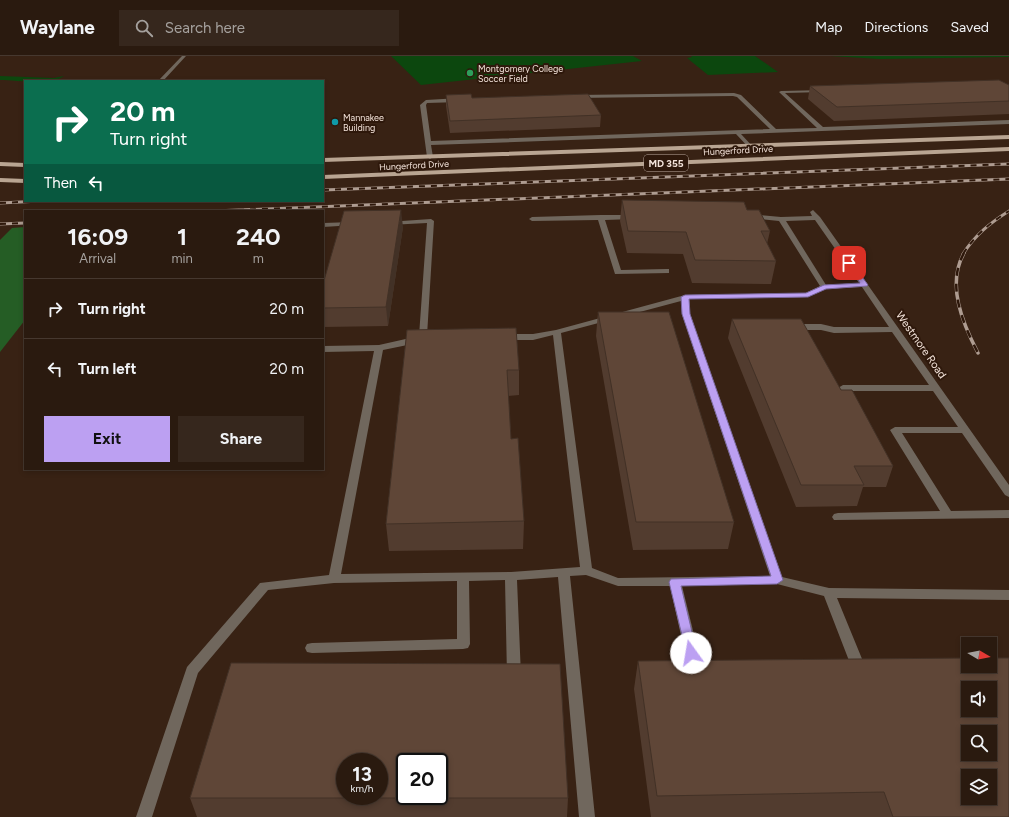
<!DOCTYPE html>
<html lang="en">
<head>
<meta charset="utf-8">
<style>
  body { margin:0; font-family:Figtree,sans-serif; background:#36271d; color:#f1f3f6; height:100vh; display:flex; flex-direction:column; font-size:15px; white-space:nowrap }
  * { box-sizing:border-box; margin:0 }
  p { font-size:13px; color:#a5a19e }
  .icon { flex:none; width:22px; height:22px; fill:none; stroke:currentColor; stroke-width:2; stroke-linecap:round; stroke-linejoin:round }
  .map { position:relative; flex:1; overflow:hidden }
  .side { position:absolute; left:24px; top:154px; width:300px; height:260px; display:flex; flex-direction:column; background:#2a1a0f; border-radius:0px; box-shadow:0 2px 6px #0003,0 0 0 1px #46382f }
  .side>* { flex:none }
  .top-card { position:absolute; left:24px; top:24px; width:300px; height:122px; border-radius:0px; box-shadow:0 2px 6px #0003,0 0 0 1px #46382f; background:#0b6e4f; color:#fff; overflow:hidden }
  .needle { width:26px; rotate:100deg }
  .tools { position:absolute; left:961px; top:581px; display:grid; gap:8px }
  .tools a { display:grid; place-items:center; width:36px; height:36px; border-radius:0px; background:#2a1a0f; box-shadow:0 2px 6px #0003,0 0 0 1px #46382f; font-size:20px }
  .speed { position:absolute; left:336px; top:697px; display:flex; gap:8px; font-size:20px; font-weight:700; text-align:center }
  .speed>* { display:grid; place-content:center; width:52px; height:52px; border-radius:50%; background:#2a1a0f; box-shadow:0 2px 6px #0003,0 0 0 1px #46382f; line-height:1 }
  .speed small { font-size:10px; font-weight:400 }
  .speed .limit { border:2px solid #111; border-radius:6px; background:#fff; color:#111 }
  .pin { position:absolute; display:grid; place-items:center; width:34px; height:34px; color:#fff; margin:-17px; border-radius:8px; box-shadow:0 2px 6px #0006 }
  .me { position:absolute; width:44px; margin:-22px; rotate:347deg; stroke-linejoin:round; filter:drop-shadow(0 0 3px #0008) }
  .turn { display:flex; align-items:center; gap:14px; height:84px; padding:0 20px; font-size:18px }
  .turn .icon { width:52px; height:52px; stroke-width:2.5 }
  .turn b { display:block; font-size:28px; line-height:34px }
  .then { display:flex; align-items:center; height:38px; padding:0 20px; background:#0003; gap:8px; font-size:15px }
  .eta { display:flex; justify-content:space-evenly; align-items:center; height:68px; text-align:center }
  .eta b { font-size:24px; font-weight:700; line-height:28px }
  .primary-button { display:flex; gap:8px; margin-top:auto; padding:8px 20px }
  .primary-button a { flex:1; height:46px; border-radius:0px; background:#bca0f2; color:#111; font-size:16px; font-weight:700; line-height:46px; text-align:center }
  .primary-button a+a { background:#36271d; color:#f1f3f6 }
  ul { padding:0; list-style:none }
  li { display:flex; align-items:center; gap:12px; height:60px; padding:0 20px; border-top:1px solid #46382f }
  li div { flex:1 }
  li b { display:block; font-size:15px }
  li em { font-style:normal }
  header { display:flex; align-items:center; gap:24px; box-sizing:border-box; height:56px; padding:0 20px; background:#2a1a0f; border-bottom:1px solid #46382f }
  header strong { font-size:19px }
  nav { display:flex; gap:22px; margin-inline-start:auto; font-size:14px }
  .search { width:280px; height:36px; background:#36271d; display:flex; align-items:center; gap:10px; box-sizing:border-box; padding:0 14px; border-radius:0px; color:#a5a19e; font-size:15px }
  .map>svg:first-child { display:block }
  .green { fill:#0c470e }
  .forest { fill:#255d25 }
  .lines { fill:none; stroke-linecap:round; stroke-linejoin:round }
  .minor { fill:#70675d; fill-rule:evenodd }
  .major { fill:#b9a592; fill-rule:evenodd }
  .rail-far1-casing { stroke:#ae9c91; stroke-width:3 }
  .rail-casing { stroke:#ae9c91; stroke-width:3.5 }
  .rail-far1 { stroke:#2e180b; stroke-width:2; stroke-dasharray:6; stroke-linecap:butt }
  .rail { stroke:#2e180b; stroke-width:2.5; stroke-dasharray:8; stroke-linecap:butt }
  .wall { fill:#523c2f }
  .shaded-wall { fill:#423126 }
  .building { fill:#5f4637; stroke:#423126; fill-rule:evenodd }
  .route { fill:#bca0f2; stroke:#7a689d }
  .leisure-dot { fill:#2e9e5b; stroke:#2e180b; stroke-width:1.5 }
  .culture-dot { fill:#0f9aa8; stroke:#2e180b; stroke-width:1.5 }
  .labels { text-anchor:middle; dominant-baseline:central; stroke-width:4; stroke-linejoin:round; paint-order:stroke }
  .far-poi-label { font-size:9px; fill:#f4e4db; stroke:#2e180b; text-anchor:start }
  .far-street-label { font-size:9px; fill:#f4e4db; stroke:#2e180b }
  .shield { fill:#2e180b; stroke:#b9a79d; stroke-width:1 }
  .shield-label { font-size:10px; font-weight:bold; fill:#f4e4db }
  .street-label { font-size:11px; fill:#f4e4db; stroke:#2e180b }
</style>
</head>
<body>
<header>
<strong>Waylane</strong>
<div class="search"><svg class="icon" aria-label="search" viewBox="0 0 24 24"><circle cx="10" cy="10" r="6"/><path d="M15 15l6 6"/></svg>Search here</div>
<nav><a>Map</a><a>Directions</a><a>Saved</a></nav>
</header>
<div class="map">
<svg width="1009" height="761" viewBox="0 0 1009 761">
  <rect width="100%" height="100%" fill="#382214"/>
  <path class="green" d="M391,0H633L642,5L421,29Z
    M691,0H755L778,16L708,19L687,2L692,1Z
    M831,0H1009V1L879,3Z
    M0,20L54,22L64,20C51,30 17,24 0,24Z"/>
  <path class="forest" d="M25,171V264L0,296V184L12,172Z"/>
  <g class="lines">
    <path class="minor" d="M182,0H186L163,25H158Z
      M825,34L823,36L785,37L823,71L1009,64V68L741,78L753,91L750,93L736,78L431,89L433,101L430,103L427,101L420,49L426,44L460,42L463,44L460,46L427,47L426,49L431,85L770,73L737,41L733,40L574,42L576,39L734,37L741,39L776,73L817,72L779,36L781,35Z
      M813,154L820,161L1009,429V441L1005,439L962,377H902L951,455L1009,454V462L834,464L832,461L834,458L838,457L940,455L890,374L895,371H958L933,335H843L838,332L843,329H929L892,276L834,277L821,274H794L790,271L794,268H821L834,271H889L862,231L825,233L807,241L689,243L690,258L782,521L829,532L1009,534V544L837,542L867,615L865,619L860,620L855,619L853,615L824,540L777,528L682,530L702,611L700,615L695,616L690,615L688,611L670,530H618L586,519L570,520L595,761H579L558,521L517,524L521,620L519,624L514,625L509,624L507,620L505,524L469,525L470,588L468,592L463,593L312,597L307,596L305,592L307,588L312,587L457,583V525L334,527L268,534L198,617L152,761H136L187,611L260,527L329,519L374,295L323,296V290L379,289L419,280L427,167L389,169L386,167L387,166L431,163L434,165L427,280L431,282L427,285L383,294L341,518L511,516L580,511L553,279L533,284H503L499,281L503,278H533L556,274L685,239L806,237L820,230L779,165L749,162L746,160L749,158L781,161L812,160L810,156ZM815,164L859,227L826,229L786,165ZM681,245L682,258L770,520L618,522L592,512L561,277Z
      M601,159H633L636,161L633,163L605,164L621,214L666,213H669V217L615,218L598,164L532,165L529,163L532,161Z
      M353,166L355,167V169L323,171V167Z"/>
    <path class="major" d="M1009,79V83L323,106V102Z
      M1009,91V95L323,123V119Z
      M0,106L25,107V111L0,110Z
      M0,122L25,123V127L0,126Z"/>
    <defs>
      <path id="rail-far1" d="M323,134L1009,108
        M0,147L41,145
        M214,155L1009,123
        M0,168L25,167
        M963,198C975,179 990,167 1009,155"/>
      <path id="rail" d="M964,197C946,229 963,268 978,297"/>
    </defs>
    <use href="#rail-far1" class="rail-far1-casing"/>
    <use href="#rail" class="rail-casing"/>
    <use href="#rail-far1" class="rail-far1"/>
    <use href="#rail" class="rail"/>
  </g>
  <path class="wall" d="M1009,29V58L834,65L808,43L810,30Z
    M446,39L601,59L600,71L450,77L446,50Z
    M622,144L747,154L770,175L767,188L776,205L771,228L692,227L683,198L627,197L620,165Z
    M403,171L388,270L323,271V228Z
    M598,256L734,466L728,493L633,494L596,280Z
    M732,263L893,410L886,431H863L857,450L796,451L728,282Z
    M407,274L519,314V339L508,340L511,383L524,465L523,493L389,495L386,468Z
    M638,605L1009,761H651L634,633Z
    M190,742H568L567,761H197Z"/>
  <path class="shaded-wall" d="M401,154L403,171L388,270L386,251Z"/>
  <path class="building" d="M999,24L1009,29V45L837,51L810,30Z
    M471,38L472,42L588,38L601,59L450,65L446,39Z
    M622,144L744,146L747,154H759L770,175H761L776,205L695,204L686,176L628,175Z
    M401,154L386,251L323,252V228L344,155Z
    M598,256H669L734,466H636Z
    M732,263H801L841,334H852L893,410H854L864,429H801Z
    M516,272L519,314H507L511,383L518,382L524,465L386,468L407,274Z
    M968,602V610H990V602H1009V761H893L884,736L657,740L638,605ZM968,632H990V654H968ZM968,676H990V698H968ZM968,720H990V742H968Z
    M231,607L560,608L568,742H190ZM345,706H379V740H345ZM405,706H439V740H405Z"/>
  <path class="route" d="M847,205H851L868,229L867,230L826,233L808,241L689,243L690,258L783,524L777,528L681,530L697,597L696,600H687L669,526L671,523L771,520L682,258L681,241L685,239L806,237L824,229L860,227L846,207Z"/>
  <circle class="leisure-dot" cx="470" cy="17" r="4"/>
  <circle class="culture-dot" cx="335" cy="66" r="4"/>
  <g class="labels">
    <g class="far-poi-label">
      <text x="478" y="12">Montgomery College<tspan x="478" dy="10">Soccer Field</tspan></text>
      <text x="343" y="61">Mannakee<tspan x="343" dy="10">Building</tspan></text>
    </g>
    <g class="far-street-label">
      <text transform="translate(738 94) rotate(-3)">Hungerford Drive</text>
      <text transform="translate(414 109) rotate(-3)">Hungerford Drive</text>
    </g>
    <rect class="shield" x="644" y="99" width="44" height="16" rx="3"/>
    <g class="shield-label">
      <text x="666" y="107">MD 355</text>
    </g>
    <g class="street-label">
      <text transform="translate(921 289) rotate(55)">Westmore Road</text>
    </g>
  </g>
</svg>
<div class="tools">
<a><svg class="needle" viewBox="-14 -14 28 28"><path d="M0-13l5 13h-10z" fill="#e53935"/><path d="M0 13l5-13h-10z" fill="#a5a19e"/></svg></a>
<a><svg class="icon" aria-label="sound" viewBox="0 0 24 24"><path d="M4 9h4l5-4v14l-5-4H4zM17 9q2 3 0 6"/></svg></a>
<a><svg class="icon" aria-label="search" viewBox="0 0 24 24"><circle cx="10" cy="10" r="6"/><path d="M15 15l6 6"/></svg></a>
<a><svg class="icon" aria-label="layers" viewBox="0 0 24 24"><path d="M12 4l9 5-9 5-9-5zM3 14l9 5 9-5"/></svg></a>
</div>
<div class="speed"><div>13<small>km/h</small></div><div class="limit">20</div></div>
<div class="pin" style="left:849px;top:207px;background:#d93025"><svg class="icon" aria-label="arrive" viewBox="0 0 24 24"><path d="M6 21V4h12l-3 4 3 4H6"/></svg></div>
<svg class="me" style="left:691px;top:597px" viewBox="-20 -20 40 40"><circle r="19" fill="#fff"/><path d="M0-13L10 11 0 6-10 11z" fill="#bca0f2"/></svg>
<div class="top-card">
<div class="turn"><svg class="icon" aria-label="right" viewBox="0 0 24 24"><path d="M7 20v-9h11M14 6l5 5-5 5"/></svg><div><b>20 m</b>Turn right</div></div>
<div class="then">Then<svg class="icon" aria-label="left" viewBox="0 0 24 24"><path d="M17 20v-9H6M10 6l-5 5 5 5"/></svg></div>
</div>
<section class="side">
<div class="eta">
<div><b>16:09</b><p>Arrival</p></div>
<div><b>1</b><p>min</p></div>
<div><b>240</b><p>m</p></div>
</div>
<ul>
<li><svg class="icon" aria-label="right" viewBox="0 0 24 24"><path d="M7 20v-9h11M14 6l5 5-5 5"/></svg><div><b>Turn right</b></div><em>20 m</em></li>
<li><svg class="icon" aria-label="left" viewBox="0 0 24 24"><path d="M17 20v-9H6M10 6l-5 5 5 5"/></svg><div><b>Turn left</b></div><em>20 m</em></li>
</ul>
<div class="primary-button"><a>Exit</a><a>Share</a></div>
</section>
</div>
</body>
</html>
